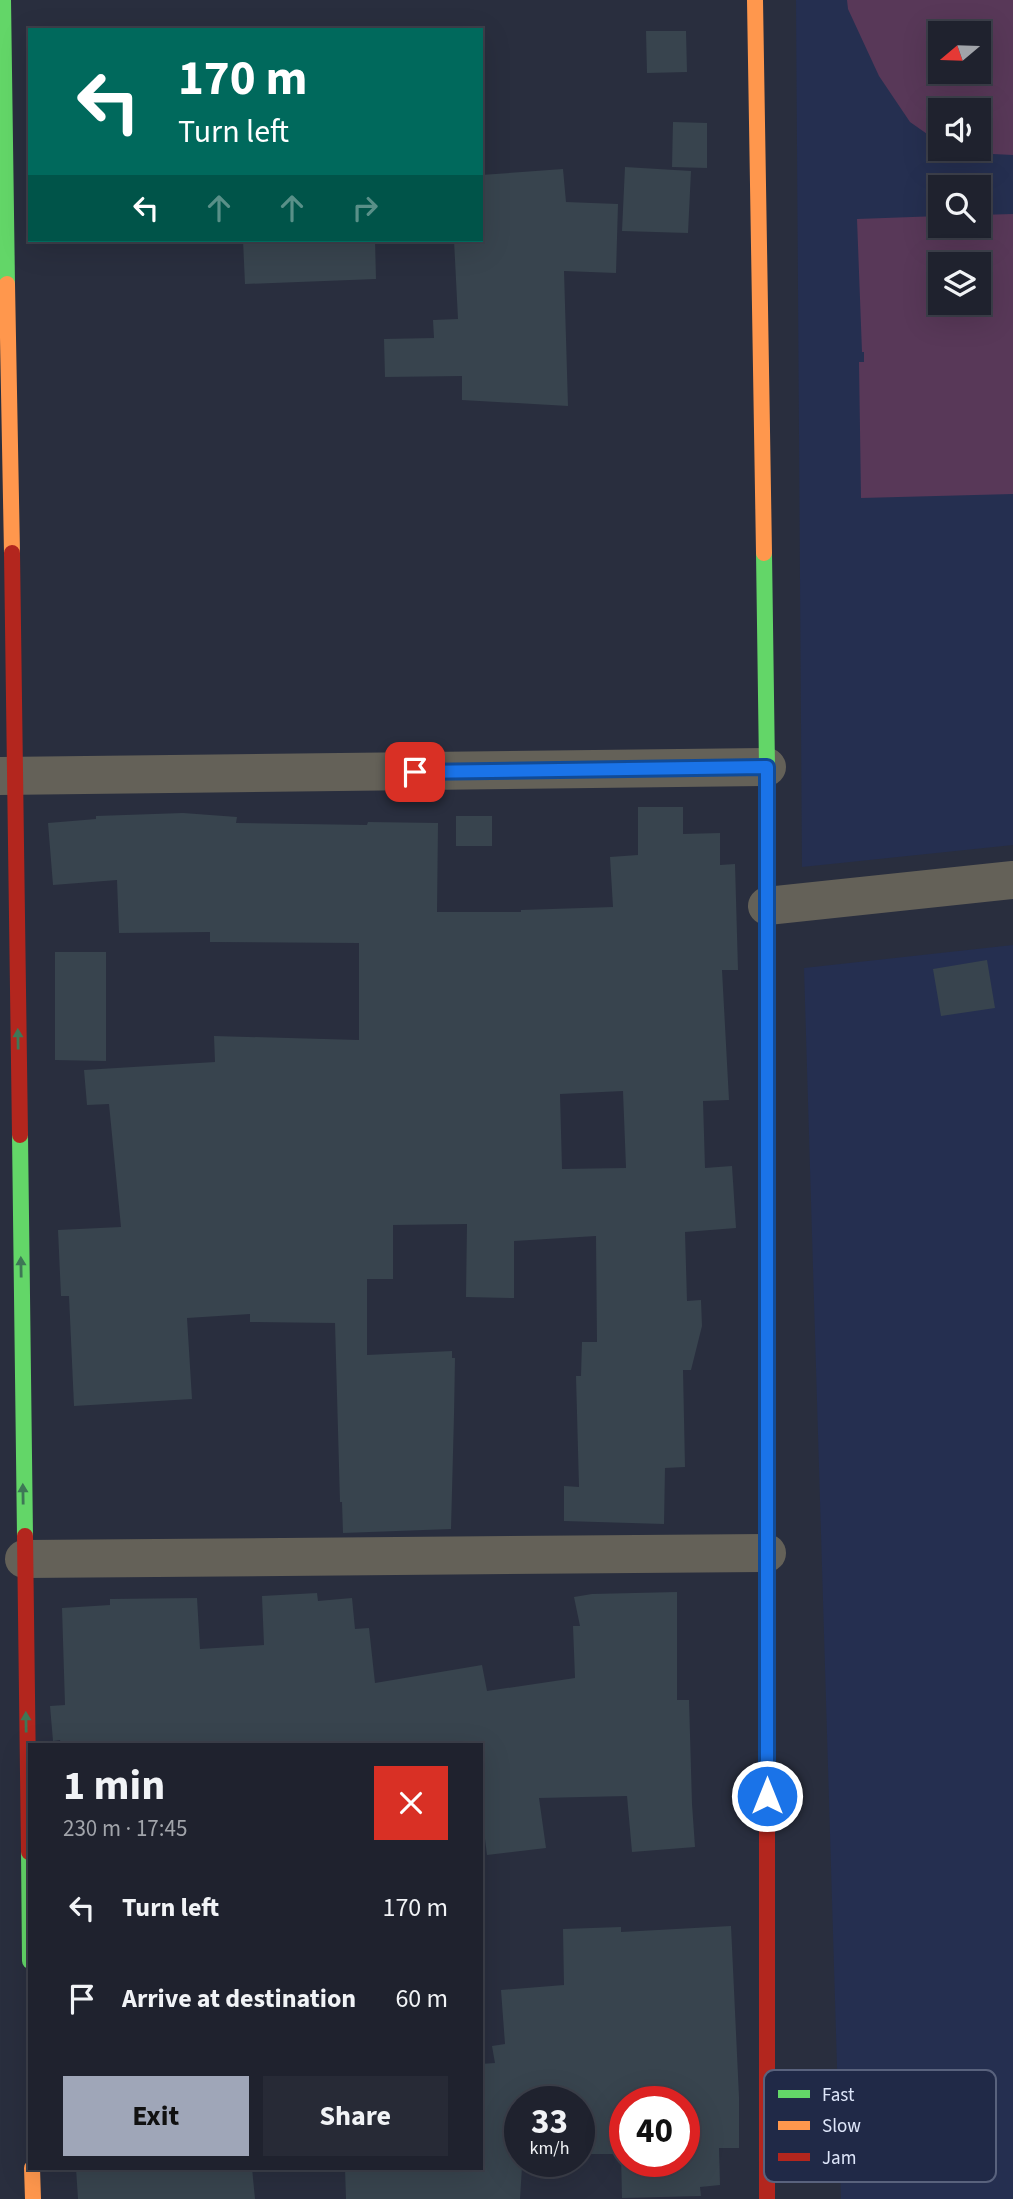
<!DOCTYPE html>
<html lang="en">
<head>
<meta charset="utf-8">
<style>
  body { margin:0; font-family:"Source Sans 3",sans-serif; background:#272a36; color:#f1f3f6; height:100vh; display:flex; flex-direction:column; font-size:26px; white-space:nowrap }
  * { box-sizing:border-box; margin:0 }
  p { font-size:23px; color:#a1a4aa }
  .icon { flex:none; width:38px; height:38px; fill:none; stroke:currentColor; stroke-width:2; stroke-linecap:round; stroke-linejoin:round }
  .map { position:relative; flex:1; overflow:hidden }
  .drawer { position:absolute; left:28px; top:1743px; width:455px; height:427px; display:flex; flex-direction:column; background:#1f222e; border-radius:0px; box-shadow:0 7px 28px #0002,0 0 0 2px #3c3f4a }
  .drawer>* { flex:none }
  .top-card { position:absolute; left:28px; top:28px; width:455px; height:214px; border-radius:0px; box-shadow:0 7px 28px #0002,0 0 0 2px #3c3f4a; background:#00695c; color:#fff; overflow:hidden }
  .needle { width:46px; rotate:251deg }
  .tools { position:absolute; left:928px; top:21px; display:grid; gap:14px }
  .tools a { display:grid; place-items:center; width:63px; height:63px; border-radius:0px; background:#1f222e; box-shadow:0 7px 28px #0002,0 0 0 2px #3c3f4a; font-size:35px }
  .speed { position:absolute; left:504px; top:2086px; display:flex; gap:14px; font-size:35px; font-weight:700; text-align:center }
  .speed>* { display:grid; place-content:center; width:91px; height:91px; border-radius:50%; background:#1f222e; box-shadow:0 7px 28px #0002,0 0 0 2px #3c3f4a; line-height:1 }
  .speed small { font-size:18px; font-weight:400 }
  .speed .limit { border:10px solid #d22; background:#fff; color:#111 }
  .pin { position:absolute; display:grid; place-items:center; width:60px; height:60px; color:#fff; margin:-30px; border-radius:14px; box-shadow:0 4px 10px #0006 }
  .me { position:absolute; width:77px; margin:-38px; rotate:0deg; stroke-linejoin:round; filter:drop-shadow(0 0 5px #0008) }
  .turn { display:flex; align-items:center; gap:24px; height:147px; padding:0 35px; font-size:32px }
  .turn .icon { width:91px; height:91px; stroke-width:2.5 }
  .turn b { display:block; font-size:49px; line-height:60px }
  .lanes { display:flex; align-items:center; height:66px; padding:0 35px; background:#0003; justify-content:center; gap:35px; direction:ltr }
  .lanes .off { opacity:.35 }
  .round { display:grid; place-items:center; flex:none; width:74px; height:74px; border-radius:0px; background:#272a36 }
  .headline { display:flex; align-items:center; justify-content:space-between; height:119px; padding:0 35px }
  h1 { font-size:42px; font-weight:700; line-height:52px }
  .primary-button { display:flex; gap:14px; margin-top:auto; padding:14px 35px }
  .primary-button a { flex:1; height:80px; border-radius:0px; background:#9fa6b8; color:#111; font-size:28px; font-weight:700; line-height:80px; text-align:center }
  .primary-button a+a { background:#272a36; color:#f1f3f6 }
  ul { padding:0; list-style:none }
  li { display:flex; align-items:center; gap:21px; height:91px; padding:0 35px }
  li div { flex:1 }
  li b { display:block; font-size:26px }
  li em { font-style:normal }
  .map>svg:first-child { display:block }
  .built { fill:#252f50; fill-rule:evenodd }
  .green { fill:#583858; fill-rule:evenodd }
  .building { fill:#38444e; fill-rule:evenodd }
  .lines { fill:none; stroke-linecap:round; stroke-linejoin:round }
  .street { stroke:#646158; stroke-width:38 }
  .fast { stroke:#63d668; stroke-width:16 }
  .slow { stroke:#ff974d; stroke-width:16 }
  .jam { stroke:#b3261e; stroke-width:16 }
  .oneway { fill:#3e7756 }
  .route-casing { stroke:#114b97; stroke-width:18 }
  .route { stroke:#1a73e8; stroke-width:12 }
  .key { fill:#202947; stroke:#59627d; stroke-width:2 }
  .key-label { font-size:19px; fill:#dee6fa }
</style>
</head>
<body>
<div class="map">
<svg width="1013" height="2199" viewBox="0 0 1013 2199">
  <rect width="100%" height="100%" fill="#292e3e"/>
  <path class="built" d="M796,0H1013V845L802,867ZM940,33H978V72H940ZM940,110H978V149H940ZM940,187H978V226H940ZM940,264H978V303H940Z
    M1013,945V2199H841L804,968Z"/>
  <path class="green" d="M847,0H1013V155L953,152L949,149H978V110H940V143L910,122L879,76L848,9ZM940,33H978V72H940Z
    M1013,214V494L861,498L859,362H864V352H862L857,219L940,216V226H978V215ZM940,264H978V303H940Z"/>
  <path class="building" d="M646,31H686L687,72L647,73Z
    M673,122L707,123V168L672,167Z
    M625,167L691,171L688,233L622,231Z
    M563,169L566,202L618,204L616,273L564,271L568,406L462,400V376L385,377L384,339L434,338L433,320L458,319L454,240H481V175Z
    M243,240H375L376,279L245,284Z
    M638,807H683V834L720,833V865L735,864L738,970H722L729,1100L703,1101L705,1168L732,1166L736,1228L685,1232L687,1301L701,1300L702,1326L691,1370H683L685,1467L665,1468L664,1524L564,1521V1486L579,1487L576,1376H581L582,1342H597L596,1236L514,1241V1298L466,1297L467,1224L393,1225V1279H367V1355L452,1351V1358H455L454,1415L451,1529L343,1533L342,1502H340L335,1323L250,1322V1314L187,1318L192,1399L74,1406L69,1296H61L58,1230L121,1227L109,1104L87,1105L84,1070L215,1062L214,1036L359,1040V943L210,942V932L119,933L117,880L53,885L48,823L96,819V816L183,813L237,817L236,823L367,825L368,822L438,823L437,912H521V910L613,907L610,857L638,855ZM623,1091L626,1168L562,1169L560,1094Z
    M456,816H492V846H456Z
    M55,952H106V1061L55,1060Z
    M987,960L995,1008L941,1016L933,969Z
    M677,1592V1700H689L692,1804L695,1847L632,1852L627,1796L539,1798L546,1848L487,1855L481,1807V1745H61L60,1740L53,1741L50,1706L65,1705L62,1608L110,1605V1599L197,1598L200,1649L264,1645L262,1596L317,1593L318,1601L352,1598L355,1629L369,1628L375,1683L482,1665L487,1691L575,1678L573,1626H580L574,1597L592,1594Z
    M731,1926L739,2097V2148H719L720,2185L700,2187L701,2196L622,2198L621,2154H579V2102H520V2161H533L532,2167H522L520,2199H346L345,2168H481V2064L495,2063L492,2046L505,2044L501,1990L564,1985L563,1929L621,1927V1932ZM625,2102H684V2161H625Z
    M76,2168H252L255,2199H78Z"/>
  <g class="lines">
    <path class="street" d="M0,776L767,767
      M767,906L1013,880
      M24,1559L767,1553"/>
    <path class="fast" d="M3,0L7,284
      M764,553L767,767V986
      M20,1135L25,1536
      M29,1852L30,1961"/>
    <path class="slow" d="M755,0L764,553
      M7,284L12,553
      M767,1291V1606
      M32,2168L33,2199"/>
    <path class="jam" d="M12,553L20,1135
      M767,986V1291
      M25,1536L29,1852
      M767,1606V2199"/>
  </g>
  <defs><path id="oneway-solid" d="M-6-.8H1V-3.2L6.5 0L1 3.2V.8H-6Z" transform="scale(1.75)"/></defs>
  <g class="oneway">
    <use href="#oneway-solid" transform="translate(18 1039) rotate(-91)"/>
    <use href="#oneway-solid" transform="translate(21 1267) rotate(-91)"/>
    <use href="#oneway-solid" transform="translate(23 1494) rotate(-91)"/>
    <use href="#oneway-solid" transform="translate(26 1722) rotate(-91)"/>
  </g>
  <g class="lines">
    <defs>
      <path id="route" d="M415,772L767,767V1796"/>
    </defs>
    <use href="#route" class="route-casing"/>
    <use href="#route" class="route"/>
  </g>
  <rect x="764" y="2070" width="232" height="112" rx="10" class="key"/>
  <rect x="778" y="2090" width="32" height="8" fill="#63d668"/>
  <rect x="778" y="2121" width="32" height="9" fill="#ff974d"/>
  <rect x="778" y="2153" width="32" height="8" fill="#b3261e"/>
  <g class="key-label">
    <text x="822" y="2101">Fast</text>
    <text x="822" y="2132">Slow</text>
    <text x="822" y="2164">Jam</text>
  </g>
</svg>
<div class="tools">
<a><svg class="needle" viewBox="-14 -14 28 28"><path d="M0-13l5 13h-10z" fill="#e53935"/><path d="M0 13l5-13h-10z" fill="#a1a4aa"/></svg></a>
<a><svg class="icon" aria-label="sound" viewBox="0 0 24 24"><path d="M4 9h4l5-4v14l-5-4H4zM17 9q2 3 0 6"/></svg></a>
<a><svg class="icon" aria-label="search" viewBox="0 0 24 24"><circle cx="10" cy="10" r="6"/><path d="M15 15l6 6"/></svg></a>
<a><svg class="icon" aria-label="layers" viewBox="0 0 24 24"><path d="M12 4l9 5-9 5-9-5zM3 14l9 5 9-5"/></svg></a>
</div>
<div class="speed"><div>33<small>km/h</small></div><div class="limit">40</div></div>
<div class="pin" style="left:415px;top:772px;background:#d93025"><svg class="icon" aria-label="arrive" viewBox="0 0 24 24"><path d="M6 21V4h12l-3 4 3 4H6"/></svg></div>
<svg class="me" style="left:767px;top:1796px" viewBox="-20 -20 40 40"><circle r="17" fill="#1a73e8" stroke="#fff" stroke-width="3"/><path d="M0-11L8 9 0 5-8 9z" fill="#fff"/></svg>
<div class="top-card">
<div class="turn"><svg class="icon" aria-label="left" viewBox="0 0 24 24"><path d="M17 20v-9H6M10 6l-5 5 5 5"/></svg><div><b>170 m</b>Turn left</div></div>
<div class="lanes"><svg class="icon" aria-label="left" viewBox="0 0 24 24"><path d="M17 20v-9H6M10 6l-5 5 5 5"/></svg><svg class="icon off" aria-label="ahead" viewBox="0 0 24 24"><path d="M12 20V5M6 11l6-6 6 6"/></svg><svg class="icon off" aria-label="ahead" viewBox="0 0 24 24"><path d="M12 20V5M6 11l6-6 6 6"/></svg><svg class="icon off" aria-label="right" viewBox="0 0 24 24"><path d="M7 20v-9h11M14 6l5 5-5 5"/></svg></div>
</div>
<section class="drawer">
<div class="headline"><div><h1>1 min</h1><p>230 m · 17:45</p></div><a class="round" style="background:#d93025;color:#fff"><svg class="icon" aria-label="close" viewBox="0 0 24 24"><path d="M6 6l12 12M18 6L6 18"/></svg></a></div>
<ul>
<li><svg class="icon" aria-label="left" viewBox="0 0 24 24"><path d="M17 20v-9H6M10 6l-5 5 5 5"/></svg><div><b>Turn left</b></div><em>170 m</em></li>
<li><svg class="icon" aria-label="arrive" viewBox="0 0 24 24"><path d="M6 21V4h12l-3 4 3 4H6"/></svg><div><b>Arrive at destination</b></div><em>60 m</em></li>
</ul>
<div class="primary-button"><a>Exit</a><a>Share</a></div>
</section>
</div>
</body>
</html>
